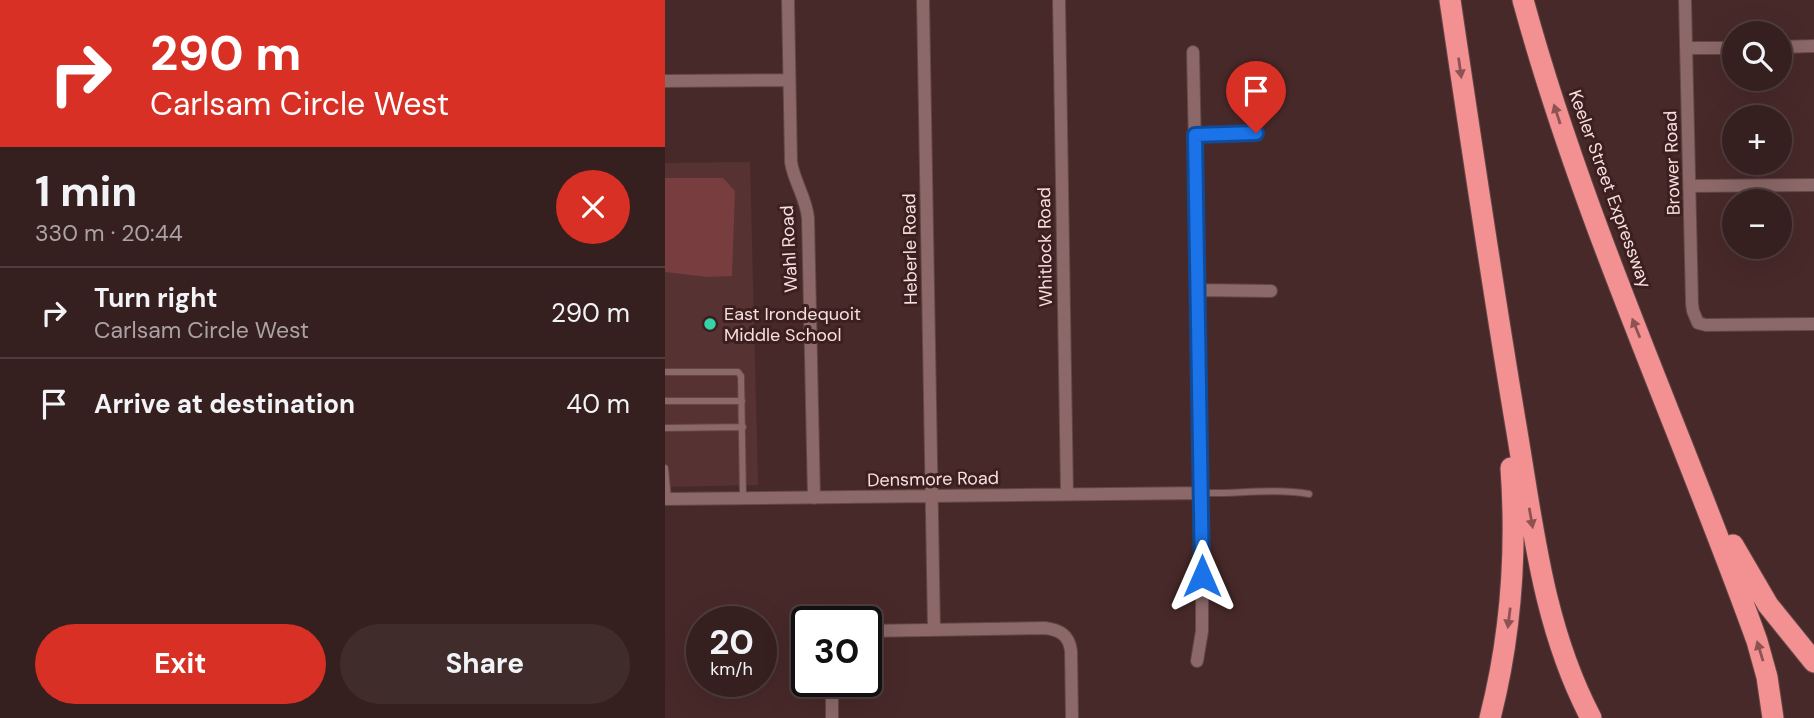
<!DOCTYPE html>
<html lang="en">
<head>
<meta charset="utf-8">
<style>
  body { margin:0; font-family:"DM Sans",sans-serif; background:#412c2c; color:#f1f3f6; height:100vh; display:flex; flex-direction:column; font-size:26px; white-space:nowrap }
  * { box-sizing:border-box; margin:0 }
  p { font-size:23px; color:#aaa2a4 }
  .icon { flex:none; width:38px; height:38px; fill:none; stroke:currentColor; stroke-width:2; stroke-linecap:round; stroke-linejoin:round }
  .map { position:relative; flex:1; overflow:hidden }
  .drawer { display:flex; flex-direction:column; background:#361f1f; width:665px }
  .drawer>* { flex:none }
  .guide { background:#d93025; color:#fff; overflow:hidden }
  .tools { position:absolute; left:1057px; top:21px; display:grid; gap:14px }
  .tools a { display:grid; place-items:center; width:70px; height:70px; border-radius:50%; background:#361f1f; box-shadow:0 7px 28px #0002,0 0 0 2px #503d3d; font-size:35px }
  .speed { position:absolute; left:21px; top:606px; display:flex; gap:14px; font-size:35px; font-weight:700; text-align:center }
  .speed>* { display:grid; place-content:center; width:91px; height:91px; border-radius:50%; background:#361f1f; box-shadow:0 7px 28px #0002,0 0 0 2px #503d3d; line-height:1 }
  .speed small { font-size:18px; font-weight:400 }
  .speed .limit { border:4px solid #111; border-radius:10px; background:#fff; color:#111 }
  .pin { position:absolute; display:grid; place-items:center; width:60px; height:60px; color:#fff; margin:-72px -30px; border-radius:50% 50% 50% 0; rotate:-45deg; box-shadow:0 0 7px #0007 }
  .pin .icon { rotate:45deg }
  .me { position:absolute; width:77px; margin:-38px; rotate:0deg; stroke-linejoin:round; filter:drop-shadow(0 0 5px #0008) }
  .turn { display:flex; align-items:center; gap:24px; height:147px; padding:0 35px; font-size:32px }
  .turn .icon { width:91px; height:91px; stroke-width:2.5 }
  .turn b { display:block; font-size:49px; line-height:60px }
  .round { display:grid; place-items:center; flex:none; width:74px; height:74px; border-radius:37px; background:#412c2c }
  .summary { display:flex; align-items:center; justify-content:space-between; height:119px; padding:0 35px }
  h1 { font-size:42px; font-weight:700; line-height:52px }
  .button { display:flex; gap:14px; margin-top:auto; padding:14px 35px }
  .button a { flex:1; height:80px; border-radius:42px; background:#d93025; color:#fff; font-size:28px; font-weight:700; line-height:80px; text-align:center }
  .button a+a { background:#412c2c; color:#f1f3f6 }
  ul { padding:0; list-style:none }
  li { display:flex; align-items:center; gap:21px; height:91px; padding:0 35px; border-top:2px solid #503d3d }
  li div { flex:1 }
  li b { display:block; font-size:26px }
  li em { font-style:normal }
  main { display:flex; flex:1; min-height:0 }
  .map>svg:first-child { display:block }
  .built { fill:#573233 }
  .green { fill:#773d3f }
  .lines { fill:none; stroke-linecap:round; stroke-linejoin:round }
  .lane-casing { stroke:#614747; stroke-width:8 }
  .street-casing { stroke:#614747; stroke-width:14 }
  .highway-casing { stroke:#614747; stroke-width:23 }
  .lane { stroke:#8c6868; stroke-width:6 }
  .street { stroke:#8c6868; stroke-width:12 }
  .highway { stroke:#f29092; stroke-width:21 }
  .oneway { fill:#8e5253 }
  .route-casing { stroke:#114b97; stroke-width:18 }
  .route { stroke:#1a73e8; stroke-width:12 }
  .poi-dot { fill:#34d4a8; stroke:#3d1f1f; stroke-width:2.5 }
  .labels { text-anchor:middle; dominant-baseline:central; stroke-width:6; stroke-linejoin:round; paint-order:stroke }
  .street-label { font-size:18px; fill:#f5e0df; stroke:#3d1f1f }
  .poi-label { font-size:18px; fill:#f5e0df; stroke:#3d1f1f; text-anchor:start }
</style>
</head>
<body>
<main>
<section class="drawer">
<div class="guide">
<div class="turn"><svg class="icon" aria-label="right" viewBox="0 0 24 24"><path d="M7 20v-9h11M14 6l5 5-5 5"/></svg><div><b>290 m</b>Carlsam Circle West</div></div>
</div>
<div class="summary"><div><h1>1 min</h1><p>330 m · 20:44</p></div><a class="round" style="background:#d93025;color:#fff"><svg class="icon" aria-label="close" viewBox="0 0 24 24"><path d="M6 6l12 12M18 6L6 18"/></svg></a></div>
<ul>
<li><svg class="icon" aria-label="right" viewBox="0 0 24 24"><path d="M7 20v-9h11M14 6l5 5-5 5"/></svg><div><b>Turn right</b><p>Carlsam Circle West</p></div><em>290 m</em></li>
<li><svg class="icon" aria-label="arrive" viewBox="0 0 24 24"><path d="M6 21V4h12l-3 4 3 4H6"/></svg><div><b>Arrive at destination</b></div><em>40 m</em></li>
</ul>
<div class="button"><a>Exit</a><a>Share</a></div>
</section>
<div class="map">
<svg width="1149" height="718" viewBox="0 0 1149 718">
  <rect width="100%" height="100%" fill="#482929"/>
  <path class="built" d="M85,162L93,485L0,487V163Z"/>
  <path class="green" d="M0,178H58L70,191L67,276L42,277L0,272Z"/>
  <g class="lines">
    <defs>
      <path id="lane" d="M0,372H73L76,376L78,498
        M0,401H77
        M0,428L78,427
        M0,468L3,499
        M537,493C573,494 608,488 644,494"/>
      <path id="street" d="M123,0L126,162C129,182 141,197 143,218L149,498
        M258,0L269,630
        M394,0L402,494
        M1020,0L1027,304L1028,311L1033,323L1041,325L1149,324
        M1115,47L1149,46
        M1021,48H1069
        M528,52L537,493V631L532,661
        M0,81L123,80
        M530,135L591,133
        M1025,186L1149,185
        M532,290L606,291
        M0,499L537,493
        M201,631L380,628C395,630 404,635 406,651L407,718
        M167,681V718"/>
      <path id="highway" d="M785,0C806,142 827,284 851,426C868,526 878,627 926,718
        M858,0C918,220 1015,427 1092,641L1102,677L1108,718
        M1068,545L1103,605L1149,662
        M825,718C846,636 852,553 846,468"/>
    </defs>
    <use href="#lane" class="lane-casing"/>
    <use href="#street" class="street-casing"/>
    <use href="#highway" class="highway-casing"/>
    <use href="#lane" class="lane"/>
    <use href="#street" class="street"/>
    <use href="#highway" class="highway"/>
  </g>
  <defs><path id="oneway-solid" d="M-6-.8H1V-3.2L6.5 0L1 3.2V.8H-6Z" transform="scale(1.75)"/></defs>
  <g class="oneway">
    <use href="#oneway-solid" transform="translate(795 68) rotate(82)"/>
    <use href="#oneway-solid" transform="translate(892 114) rotate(-108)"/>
    <use href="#oneway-solid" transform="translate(971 328) rotate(-112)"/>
    <use href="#oneway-solid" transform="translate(866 518) rotate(80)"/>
    <use href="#oneway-solid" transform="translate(844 618) rotate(97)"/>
    <use href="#oneway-solid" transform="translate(1095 651) rotate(-107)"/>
  </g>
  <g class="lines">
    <defs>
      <path id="route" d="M537,576L530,135L591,133"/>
    </defs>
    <use href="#route" class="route-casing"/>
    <use href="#route" class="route"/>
  </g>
  <circle class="poi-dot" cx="45" cy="324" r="7"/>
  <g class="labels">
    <g class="street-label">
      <text transform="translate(1007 163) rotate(-92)">Brower Road</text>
      <text transform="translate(945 189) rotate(70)">Keeler Street Expressway</text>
      <text transform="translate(380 247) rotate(-91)">Whitlock Road</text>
      <text transform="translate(124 249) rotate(-93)">Wahl Road</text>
      <text transform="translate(245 249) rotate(-91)">Heberle Road</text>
      <text transform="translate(268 479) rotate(-1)">Densmore Road</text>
    </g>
    <g class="poi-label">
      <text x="59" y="314">East Irondequoit<tspan x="59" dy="21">Middle School</tspan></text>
    </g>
  </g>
</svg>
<div class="tools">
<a><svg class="icon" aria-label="search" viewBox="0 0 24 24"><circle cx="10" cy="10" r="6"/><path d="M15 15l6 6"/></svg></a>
<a>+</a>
<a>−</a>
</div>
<div class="speed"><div>20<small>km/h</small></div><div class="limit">30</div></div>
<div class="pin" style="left:591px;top:133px;background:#d93025"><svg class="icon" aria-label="arrive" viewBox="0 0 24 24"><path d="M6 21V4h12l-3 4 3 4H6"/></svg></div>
<svg class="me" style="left:537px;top:576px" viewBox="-20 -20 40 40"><path d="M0-17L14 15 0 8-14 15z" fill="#1a73e8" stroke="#fff" stroke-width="4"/></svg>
</div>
</main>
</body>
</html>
